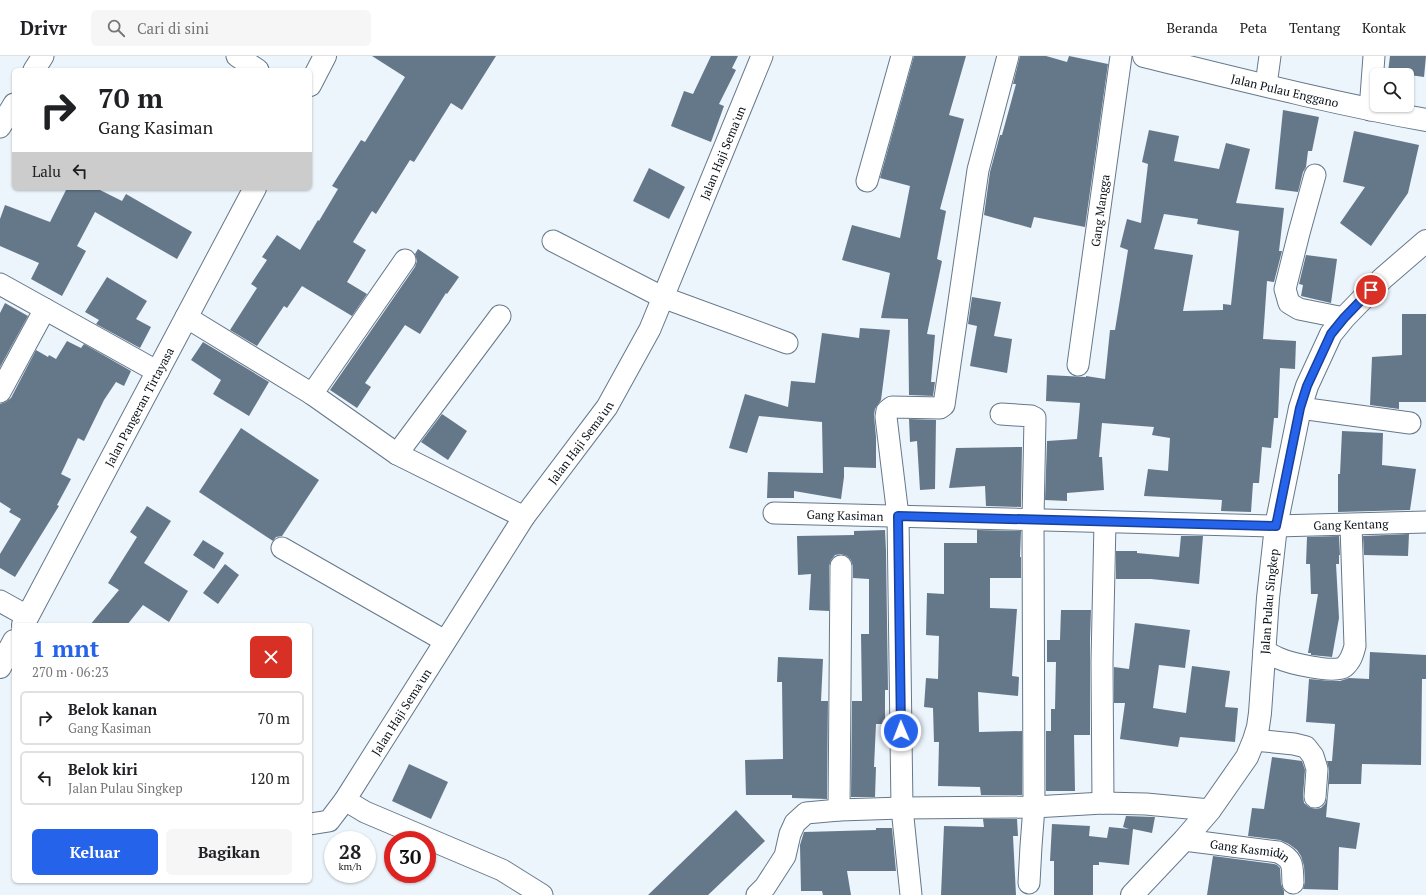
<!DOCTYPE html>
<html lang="id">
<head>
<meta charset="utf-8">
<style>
  body { margin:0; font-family:"PT Serif",serif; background:#f6f6f6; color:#202124; height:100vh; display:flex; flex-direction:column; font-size:15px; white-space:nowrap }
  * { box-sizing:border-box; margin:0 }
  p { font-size:13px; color:#757577 }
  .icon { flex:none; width:22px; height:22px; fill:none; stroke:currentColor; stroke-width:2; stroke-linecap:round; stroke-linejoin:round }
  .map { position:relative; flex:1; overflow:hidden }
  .drawer { position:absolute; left:12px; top:567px; width:300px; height:260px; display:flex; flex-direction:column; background:#fff; border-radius:6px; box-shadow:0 1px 3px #0004 }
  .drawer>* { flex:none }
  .top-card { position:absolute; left:12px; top:12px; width:300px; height:122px; border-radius:6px; box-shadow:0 1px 3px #0004; background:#fff; color:#202124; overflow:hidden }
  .fabs { position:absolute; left:1370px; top:12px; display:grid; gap:8px }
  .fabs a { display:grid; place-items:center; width:44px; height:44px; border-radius:6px; background:#fff; box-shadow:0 1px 3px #0004; font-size:20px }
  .speed { position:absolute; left:324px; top:775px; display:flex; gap:8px; font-size:20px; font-weight:700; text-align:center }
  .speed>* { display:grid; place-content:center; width:52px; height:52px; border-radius:50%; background:#fff; box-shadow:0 1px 3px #0004; line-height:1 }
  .speed small { font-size:10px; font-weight:400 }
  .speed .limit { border:6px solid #d22; background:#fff; color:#111 }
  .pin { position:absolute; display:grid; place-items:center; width:34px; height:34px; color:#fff; margin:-17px; border:2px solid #fff; border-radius:50%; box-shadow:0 1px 4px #0007 }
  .me { position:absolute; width:44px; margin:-22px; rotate:359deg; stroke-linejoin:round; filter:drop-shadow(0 0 3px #0008) }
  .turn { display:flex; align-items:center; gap:14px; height:84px; padding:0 20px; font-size:18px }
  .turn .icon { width:52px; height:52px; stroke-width:2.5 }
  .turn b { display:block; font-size:28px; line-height:34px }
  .then { display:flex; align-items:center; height:38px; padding:0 20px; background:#0003; gap:8px; font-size:15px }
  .round { display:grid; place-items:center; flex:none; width:42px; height:42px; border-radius:6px; background:#f6f6f6 }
  .overview { display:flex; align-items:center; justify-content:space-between; height:68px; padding:0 20px }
  h1 { font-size:24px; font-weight:700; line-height:30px; color:#2563eb }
  .button { display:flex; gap:8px; margin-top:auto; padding:8px 20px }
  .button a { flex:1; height:46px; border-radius:6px; background:#2563eb; color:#fff; font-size:16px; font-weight:700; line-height:46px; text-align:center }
  .button a+a { background:#f6f6f6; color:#202124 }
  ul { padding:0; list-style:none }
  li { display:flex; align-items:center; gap:12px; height:54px; margin:0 8px 6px; padding:0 12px; border:2px solid #e0e0e0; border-radius:6px }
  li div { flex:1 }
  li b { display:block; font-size:15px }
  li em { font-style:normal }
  header { display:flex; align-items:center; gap:24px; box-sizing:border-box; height:56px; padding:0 20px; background:#fff; border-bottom:1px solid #e0e0e0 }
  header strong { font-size:19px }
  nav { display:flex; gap:22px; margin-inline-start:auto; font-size:14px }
  .search { width:280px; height:36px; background:#f6f6f6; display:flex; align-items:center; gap:10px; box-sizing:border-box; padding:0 14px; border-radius:6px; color:#757577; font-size:15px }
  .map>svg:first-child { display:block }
  .building { fill:#65788a; fill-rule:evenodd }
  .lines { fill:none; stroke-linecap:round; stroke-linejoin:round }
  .street-casing { stroke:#65788a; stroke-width:23 }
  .secondary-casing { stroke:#65788a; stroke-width:24 }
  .primary-casing { stroke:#65788a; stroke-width:24 }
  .street { stroke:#fff; stroke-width:21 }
  .secondary { stroke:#fff; stroke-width:22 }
  .primary { stroke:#fff; stroke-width:22 }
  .route-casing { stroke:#184099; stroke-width:10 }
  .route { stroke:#2563eb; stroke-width:7 }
  .labels { text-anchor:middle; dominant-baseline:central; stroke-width:4; stroke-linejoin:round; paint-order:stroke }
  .street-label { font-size:12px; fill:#0a1117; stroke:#ecf4fc }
</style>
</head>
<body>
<header>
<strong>Drivr</strong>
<div class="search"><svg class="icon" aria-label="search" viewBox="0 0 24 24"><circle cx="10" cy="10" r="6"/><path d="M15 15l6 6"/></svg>Cari di sini</div>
<nav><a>Beranda</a><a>Peta</a><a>Tentang</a><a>Kontak</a></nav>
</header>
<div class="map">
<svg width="1426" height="839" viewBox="0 0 1426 839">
  <rect width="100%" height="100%" fill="#ecf4fc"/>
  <path class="building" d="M372,0H496L462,54L451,47L414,106L410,104L376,158L372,155L353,186L366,194L347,226L367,238L352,260L302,230L287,252L284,250L257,290L230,274L257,232L251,228L267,204L262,201L277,179L300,194L318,164L319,165L338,133L332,130L361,84L365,86L405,21Z
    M711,0H738L732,12L736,14L719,48L724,50L711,86L671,70L684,35L693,38Z
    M914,0H966L949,59L964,63L940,153L946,155L937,203L942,205L927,278L935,279L931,326H935L933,340L909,339L908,263L881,262L890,217L842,204L852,169L900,182L910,130L880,122Z
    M1020,0H1046L1067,6L1069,0L1108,8L1085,171L1034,161L1031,172L984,159L990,116L1000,79H1002L1016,28H1013Z
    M1390,0H1426L1424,21L1388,16Z
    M1283,54L1319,61L1312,95H1308L1306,111L1303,116L1298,136L1275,133Z
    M1149,74L1179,80L1174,105L1219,113L1226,87L1250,93L1236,147L1284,152L1279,195H1282L1274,226L1267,225L1263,283L1296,285L1295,313L1280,312L1278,362H1274L1271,392L1262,391L1259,427H1253L1251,456L1221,455L1222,444L1144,440L1148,413L1168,415L1170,382L1152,379L1154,371L1102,367L1099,401H1102L1104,434L1067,437V445L1045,444L1047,385L1077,383L1080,347L1046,345L1047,319L1086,321V320L1105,323L1110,274H1115L1128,194L1120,191L1127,163L1141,167L1148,108L1142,106ZM1164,158L1198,163L1197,168L1239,175L1231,249L1223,248V254L1183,255L1193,199L1154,193Z
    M1354,75L1419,89L1408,137L1371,190L1340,167L1365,131L1343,126Z
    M649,112L685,131L669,163L633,145Z
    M67,132H96L122,145L126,138L192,176L177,203L95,156L77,190L86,195L62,240L31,223L39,207L0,190V163L5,149L50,166Z
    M418,193L459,221L447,238L446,237L420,278L405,269L365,327L371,331L357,352L330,334L415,211L417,205L415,198Z
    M1306,199L1337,203L1331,247L1301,240L1303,229L1299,228Z
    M107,221L147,245L136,263L151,271L140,292L96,268L99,264L85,256Z
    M972,241L1001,246L994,280L1012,283L1007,317L970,310L977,270L968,268Z
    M5,247L28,260L0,311V257Z
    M1402,258H1426V346H1399V353L1370,349L1372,301L1402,299Z
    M860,272L890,274L881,344L875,353L874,359L876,381V412L844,411V421L841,443L794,435V442H767L768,416L823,417L822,366L759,360L747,397L729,392L745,338L788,351L791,325L815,327L822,277L859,282Z
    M67,285L81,292L84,288L131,315L124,330L116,326L104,344L84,385L78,382L61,418L71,423L57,449L59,450L15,521L0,512V498L21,463L9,456L11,453L0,446V348L6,346L11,342L36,294L48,301L49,299L56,303Z
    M203,286L269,326L249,360L213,338L221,324L191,304Z
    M442,358L467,375L448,404L421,386Z
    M909,363L936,364L935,433L920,434L917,385L910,386Z
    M241,372L319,424L282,480L276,481L273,485L199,436Z
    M1342,375L1383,377L1382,409L1416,413L1410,454L1338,456V418H1340Z
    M1022,391L1021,451L986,450L985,430L949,432L956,392Z
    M147,450L171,465L144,507L188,535L169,566L143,549L127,569H90L119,534L108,527L137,481L130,476Z
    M885,474L886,495L888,634H885V668H876L874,711H876L875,741H851L852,645H862L861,578H869V523L853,522V510L851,504L847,500L841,498L835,499L831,504L829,510V555L809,554L811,518L798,519L797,480L854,479V475Z
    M977,474L1021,475L1020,501H1021V522H990V552L1017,553L1012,620L1019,621L1018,640L978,636L979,676L1022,675V739H981L980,731L938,730L939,686H934L933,652L924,651L926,622L938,623L939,580L926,579L927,537L944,538V487H977Z
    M1409,478L1408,500L1364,499L1363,480Z
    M1181,480H1203L1199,528L1151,523H1116V495H1137V497L1179,501Z
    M1339,480L1340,499H1339V508H1336L1339,562L1332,601L1311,599V597H1308L1318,538H1311L1310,508H1306L1307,481Z
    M203,484L224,497L214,513L193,499Z
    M225,508L239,519L218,548L203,537Z
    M1061,554H1091L1090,584V679H1074L1075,735H1046V675H1051V653H1055L1056,606H1047V584H1060Z
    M1135,567L1190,574L1185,612L1159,609L1153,652L1186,657L1192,610L1230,615L1225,651L1238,652L1235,686L1180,681L1178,691L1120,683L1125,647H1114V611L1129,613Z
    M1370,596L1426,599V623H1422L1421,709L1362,708L1361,728H1329L1326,761L1360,767L1356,793L1339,791L1338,834L1303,833L1305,826L1304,810L1301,800L1297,794L1289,788L1280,784L1248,780L1252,752L1264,753L1272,701L1302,705L1305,714L1303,740L1304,747L1309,751L1315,753L1321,752L1325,748L1327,742L1329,714L1327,705H1332L1335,668L1306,666L1309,623L1331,625H1340L1349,622L1369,623Z
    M778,601L823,603L821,645H828L827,743L792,742V739H746L745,704L783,703L782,626H777Z
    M409,708L448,726L431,763L392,745Z
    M736,754L765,785L708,839H648Z
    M1126,760L1155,761L1152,777L1133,773L1129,809L1099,806V809H1093V839H1054V805H1050L1052,768L1090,770L1089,780L1107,782L1109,771L1129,773L1123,771Z
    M983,763H1017L1018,780H1013L1016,839H941L944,770L984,771Z
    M876,772H892L896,815H847L851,839H823L822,835H801L800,789L804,776L876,774Z
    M1213,800L1274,808L1277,809L1280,812L1281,828L1284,835V839H1207Z"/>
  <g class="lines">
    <defs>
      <g id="street">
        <path d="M237,0L258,14"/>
        <path d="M34,14L43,0"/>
        <path d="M1266,29L1270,0"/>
        <path d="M1370,54L1374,0"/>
        <path d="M0,71L14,48"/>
        <path d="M1315,119L1299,177L1285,233L1289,247L1299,253L1344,262"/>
        <path d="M867,125L902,0"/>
        <path d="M553,185L662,241L787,287"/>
        <path d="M0,228L158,316"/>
        <path d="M186,261L312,338L397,398L524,461"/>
        <path id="s1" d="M1078,309L1121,0"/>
        <path d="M0,336L45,253"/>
        <path d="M312,338L405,204"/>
        <path d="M1300,352L1410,367"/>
        <path d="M1001,358L1031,360L1035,362L1033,464L1034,751L1031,790L1029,827"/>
        <path d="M397,398L500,260"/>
        <path id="s2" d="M774,457L1276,470L1426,466"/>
        <path d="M282,492L445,585"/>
        <path d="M0,545L27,560"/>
        <path d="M1264,595C1269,597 1273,600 1278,602C1289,607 1335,618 1344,611C1351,605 1353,598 1355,590L1351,469"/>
        <path d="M1254,684L1294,688L1306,691L1313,700L1317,713L1315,741"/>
        <path d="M345,744L365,756L502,814L542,839"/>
        <path d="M1103,747L1102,606L1105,466"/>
        <path d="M839,754L841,510"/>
        <path id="s3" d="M310,768L329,765L345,744L524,461L607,351L650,273L762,0"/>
        <path id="s4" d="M1184,784L1278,796C1295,804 1292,811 1293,827"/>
        <path d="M757,839L765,831L785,800L790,778L795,767L806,757L839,754L902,752L1034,751L1103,747L1146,748L1210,754"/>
        <path d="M911,839L902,752L898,460L886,361L887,355L892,351L940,352L944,349L978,114L1008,0"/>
      </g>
      <g id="secondary">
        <path id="s5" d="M1144,0C1238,23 1331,47 1426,64"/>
        <path id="s6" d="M1132,839L1184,784L1210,754L1247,701L1254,684L1258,671L1260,657L1268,542L1276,470L1300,352L1307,330L1331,278L1344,262L1382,223L1426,185"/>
      </g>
      <g id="primary">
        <path d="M310,29L325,0"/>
        <path id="s7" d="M23,569L255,132"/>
        <path d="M0,611L14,585"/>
      </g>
    </defs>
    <use href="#street" class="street-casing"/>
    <use href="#secondary" class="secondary-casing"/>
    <use href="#primary" class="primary-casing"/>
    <use href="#street" class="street"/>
    <use href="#secondary" class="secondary"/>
    <use href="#primary" class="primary"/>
  </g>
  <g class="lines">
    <defs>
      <path id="route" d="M901,675L898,460L1276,470L1300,352L1307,330L1331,278L1344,262L1371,234"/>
    </defs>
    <use href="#route" class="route-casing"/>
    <use href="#route" class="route"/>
  </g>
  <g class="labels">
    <g class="street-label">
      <text stroke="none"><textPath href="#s5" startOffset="145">Jalan Pulau Enggano</textPath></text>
      <text stroke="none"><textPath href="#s3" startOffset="798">Jalan Haji Sema'un</textPath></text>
      <text stroke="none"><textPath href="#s1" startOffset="156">Gang Mangga</textPath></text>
      <text stroke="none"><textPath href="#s7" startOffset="247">Jalan Pangeran Tirtayasa</textPath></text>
      <text stroke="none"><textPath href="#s3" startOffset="474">Jalan Haji Sema'un</textPath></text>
      <text stroke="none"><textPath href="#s2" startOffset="71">Gang Kasiman</textPath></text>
      <text stroke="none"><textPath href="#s2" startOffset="577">Gang Kentang</textPath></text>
      <text stroke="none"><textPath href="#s6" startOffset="338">Jalan Pulau Singkep</textPath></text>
      <text stroke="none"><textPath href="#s3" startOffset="150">Jalan Haji Sema'un</textPath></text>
      <text stroke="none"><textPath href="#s4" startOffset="67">Gang Kasmidin</textPath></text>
    </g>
  </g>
</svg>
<div class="fabs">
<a><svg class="icon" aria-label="search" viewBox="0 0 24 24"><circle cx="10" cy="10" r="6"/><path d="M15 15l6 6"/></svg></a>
</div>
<div class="speed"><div>28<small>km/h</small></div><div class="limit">30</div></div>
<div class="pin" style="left:1371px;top:234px;background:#d93025"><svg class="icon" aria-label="arrive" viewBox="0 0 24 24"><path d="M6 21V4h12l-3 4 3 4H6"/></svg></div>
<svg class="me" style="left:901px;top:675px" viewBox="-20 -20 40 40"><circle r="17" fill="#2563eb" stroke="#fff" stroke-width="3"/><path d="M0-11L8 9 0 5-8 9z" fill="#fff"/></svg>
<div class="top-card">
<div class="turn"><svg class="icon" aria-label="right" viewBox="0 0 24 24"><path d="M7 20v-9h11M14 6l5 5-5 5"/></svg><div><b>70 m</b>Gang Kasiman</div></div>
<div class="then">Lalu<svg class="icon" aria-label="left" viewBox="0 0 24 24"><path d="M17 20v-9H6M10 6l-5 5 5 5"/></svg></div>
</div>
<section class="drawer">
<div class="overview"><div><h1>1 mnt</h1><p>270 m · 06:23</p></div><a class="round" style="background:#d93025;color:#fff"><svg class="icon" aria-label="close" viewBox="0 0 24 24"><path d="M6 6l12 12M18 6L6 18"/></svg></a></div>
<ul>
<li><svg class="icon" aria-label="right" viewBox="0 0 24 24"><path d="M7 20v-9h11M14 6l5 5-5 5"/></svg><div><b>Belok kanan</b><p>Gang Kasiman</p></div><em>70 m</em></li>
<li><svg class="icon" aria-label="left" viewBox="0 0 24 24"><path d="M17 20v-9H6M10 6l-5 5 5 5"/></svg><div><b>Belok kiri</b><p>Jalan Pulau Singkep</p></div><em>120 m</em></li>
</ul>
<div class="button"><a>Keluar</a><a>Bagikan</a></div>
</section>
</div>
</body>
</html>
